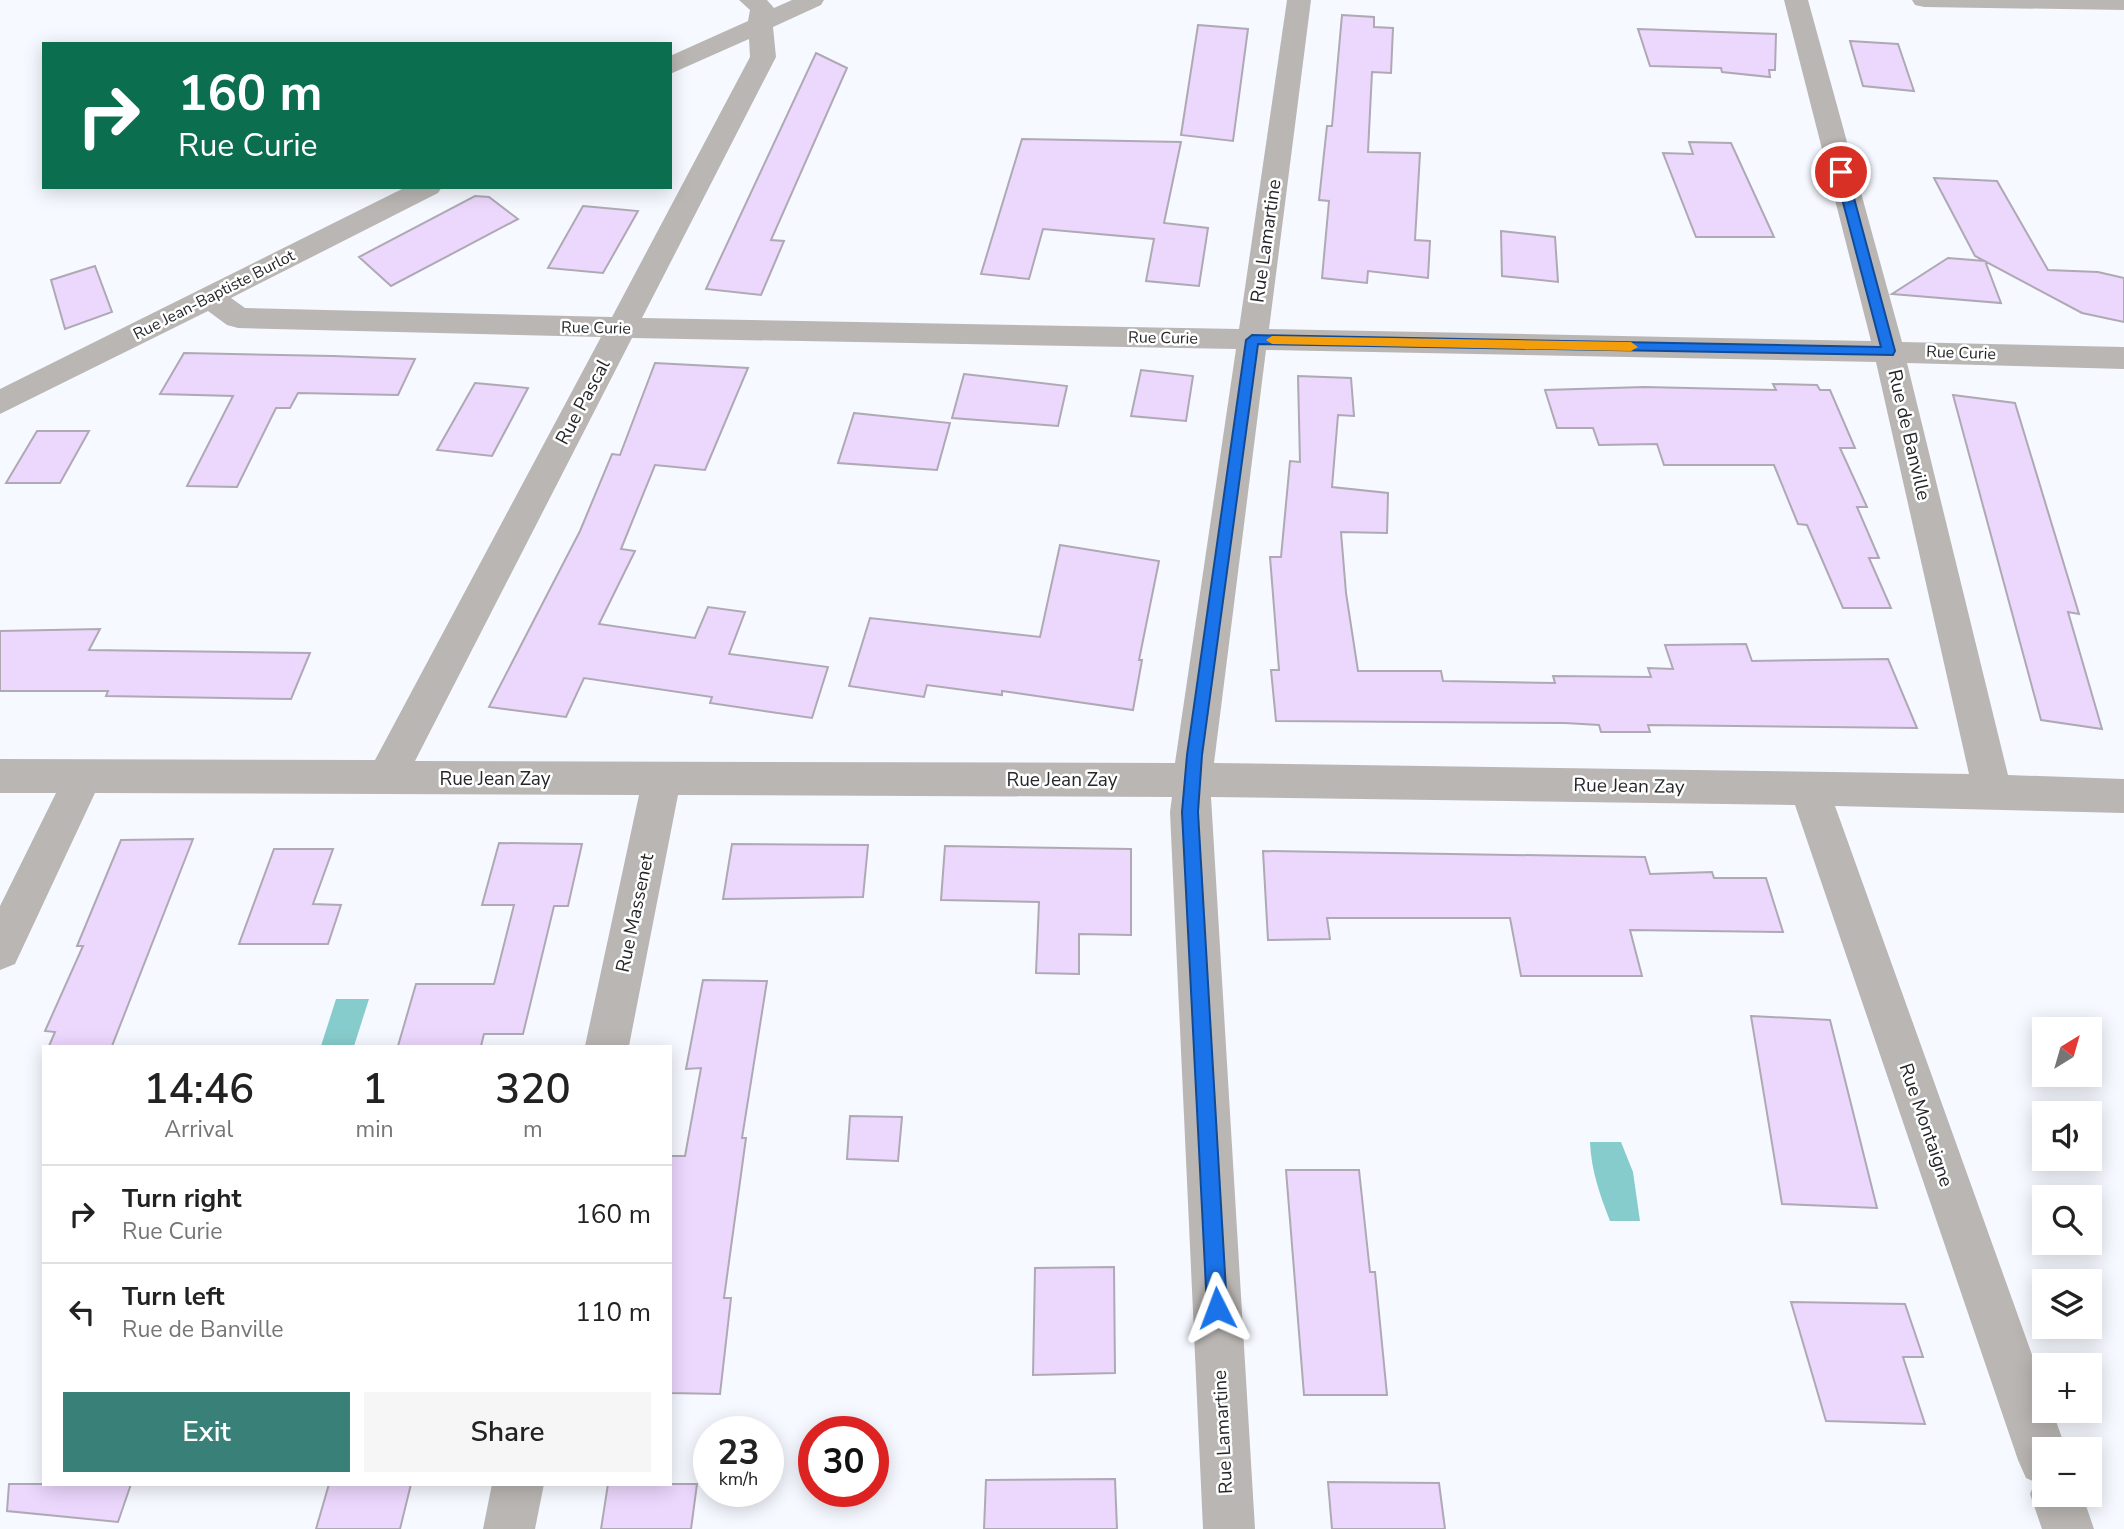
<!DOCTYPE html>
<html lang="en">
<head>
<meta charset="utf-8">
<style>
  body { margin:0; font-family:"Nunito Sans",sans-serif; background:#f6f6f6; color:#222; height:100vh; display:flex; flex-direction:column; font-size:26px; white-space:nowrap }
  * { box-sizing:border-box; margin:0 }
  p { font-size:23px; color:#767676 }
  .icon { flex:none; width:38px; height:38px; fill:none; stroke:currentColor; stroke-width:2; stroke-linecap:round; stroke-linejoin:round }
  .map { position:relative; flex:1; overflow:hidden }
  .details { position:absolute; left:42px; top:1045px; width:630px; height:441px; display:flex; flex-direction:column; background:#fff; border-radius:0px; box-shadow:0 4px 18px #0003 }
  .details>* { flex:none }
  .guide { position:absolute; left:42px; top:42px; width:630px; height:147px; border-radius:0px; box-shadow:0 4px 18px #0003; background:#0b6e4f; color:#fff; overflow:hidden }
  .needle { width:46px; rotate:37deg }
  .fabs { position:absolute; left:2032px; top:1017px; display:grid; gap:14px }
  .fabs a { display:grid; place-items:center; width:70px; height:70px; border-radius:0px; background:#fff; box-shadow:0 4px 18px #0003; font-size:35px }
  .speed { position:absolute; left:693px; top:1416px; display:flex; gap:14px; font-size:35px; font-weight:700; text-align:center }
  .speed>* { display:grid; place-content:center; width:91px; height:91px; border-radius:50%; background:#fff; box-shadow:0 4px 18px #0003; line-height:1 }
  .speed small { font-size:18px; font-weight:400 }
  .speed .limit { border:10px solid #d22; background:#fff; color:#111 }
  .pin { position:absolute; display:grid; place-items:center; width:60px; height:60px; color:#fff; margin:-30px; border:4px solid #fff; border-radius:50%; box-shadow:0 2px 7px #0007 }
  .me { position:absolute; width:77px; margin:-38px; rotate:357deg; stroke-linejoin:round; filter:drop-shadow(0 0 5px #0008) }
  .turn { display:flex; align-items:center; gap:24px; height:147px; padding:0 21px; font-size:32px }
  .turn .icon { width:91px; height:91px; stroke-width:2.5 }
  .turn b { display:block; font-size:49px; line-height:60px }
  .eta { display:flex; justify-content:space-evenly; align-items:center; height:119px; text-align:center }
  .eta b { font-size:42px; font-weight:600; line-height:49px }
  .action { display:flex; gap:14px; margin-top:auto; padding:14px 21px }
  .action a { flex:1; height:80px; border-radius:0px; background:#398079; color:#fff; font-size:28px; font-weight:600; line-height:80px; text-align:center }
  .action a+a { background:#f6f6f6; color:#222 }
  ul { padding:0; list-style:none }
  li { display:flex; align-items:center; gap:21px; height:98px; padding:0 21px; border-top:2px solid #e0e0e0 }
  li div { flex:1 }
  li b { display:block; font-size:26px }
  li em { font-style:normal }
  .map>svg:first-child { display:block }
  .water { fill:#87cccc }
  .building { fill:#ecd7fd; stroke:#aea9b3; stroke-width:2 }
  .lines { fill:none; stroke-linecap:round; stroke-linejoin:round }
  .minor { fill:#bab6b3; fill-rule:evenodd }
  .route { fill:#1a73e8; stroke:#114b97; stroke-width:2 }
  .slow { fill:#f59e0b }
  .labels { text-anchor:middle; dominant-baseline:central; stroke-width:5; stroke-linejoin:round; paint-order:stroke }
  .far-street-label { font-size:16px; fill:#25262a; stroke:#fff }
  .street-label { font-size:19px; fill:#25262a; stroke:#fff }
</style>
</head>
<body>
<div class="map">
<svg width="2124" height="1529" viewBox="0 0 2124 1529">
  <rect width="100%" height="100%" fill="#f6f9ff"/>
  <path class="water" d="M336,999H369L354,1046H321Z
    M1590,1142H1621L1633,1172L1640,1221H1610C1600,1195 1591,1170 1590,1142Z"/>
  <path class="building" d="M1342,15L1374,17V27L1393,28L1391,73L1372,72L1368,152L1420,153L1415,240L1430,241L1428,278L1368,271L1367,283L1322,278L1329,201L1319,200L1327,126H1332Z
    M1198,25L1248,29L1233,141L1181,135Z
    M1638,29L1776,34L1775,70H1769L1770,77L1722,72L1721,68L1650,66Z
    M1850,41L1898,44L1914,91L1863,86Z
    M816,53L847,68L771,240L784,241L761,295L706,289Z
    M1022,139L1181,142L1164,223L1208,228L1199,286L1146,281L1154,239L1043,229L1029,279L981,274Z
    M1689,142L1731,143L1774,237H1696L1663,153L1693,154Z
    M1934,178L1997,181L2048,270L2098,272L2124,278V322L2082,313L1975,256Z
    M475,196L489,197L518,219L391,286L359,257Z
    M583,206L638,211L603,273L548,268Z
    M1501,231L1555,237L1558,282L1502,276Z
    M1948,258L1985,261L2001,303L1892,294Z
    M95,266L112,312L65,329L51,280Z
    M184,353L333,356L415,359L398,395L298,393L290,408H276L237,487L187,486L233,396L160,394Z
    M655,363L748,368L705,470L655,465L621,549L635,551L599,624L695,638L708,607L745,612L729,654L828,667L812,718L710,703L712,697L584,678L566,717L489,707L580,531L612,454L620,455Z
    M1141,370L1193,376L1186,421L1131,416Z
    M964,374L1067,386L1058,426L952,418Z
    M1298,376L1351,378L1354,416L1338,415L1332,487L1388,493L1387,533L1341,532L1346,593L1358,671H1441L1443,681L1555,683L1553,676L1651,677L1648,668L1673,669L1665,645L1746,644L1752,661L1888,659L1917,728L1648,725L1650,732H1601L1599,725L1565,723L1276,721L1271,670H1279L1270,557H1281L1290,461L1300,462Z
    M475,383L528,388L492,456L437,450Z
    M1773,384L1817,385L1820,390H1830L1855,448H1840L1867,507H1857L1879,558H1869L1891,608H1843L1807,525L1798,524L1774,465H1664L1657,444L1599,445L1593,428H1557L1545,390L1644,387L1776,390Z
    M1953,395L2015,403L2079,614L2068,612L2102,729L2041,720Z
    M854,413L950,423L937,470L838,463Z
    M37,431H89L60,483H6Z
    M1060,545L1159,561L1139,660H1142L1133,710L1002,691V695L927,685L924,697L849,686L870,618L1040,637Z
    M100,629L89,650L310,653L291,699L106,696L108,691H0V631Z
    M193,839L112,1046H49L55,1032L45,1031L83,946H77L121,840Z
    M499,843L582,844L568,906H554L523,1034H484L481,1046H398L416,984H494L514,905H482Z
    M732,844L868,845L863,897L723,899Z
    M945,846L1131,849V935L1079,934V974L1036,973L1039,902L941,900Z
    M274,849H333L313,904L341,905L328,944H239Z
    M1263,851L1645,857L1650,874L1712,872L1714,878H1766L1783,932L1630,930L1642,976H1521L1510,918H1327L1330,939L1268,940Z
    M703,980L767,981L742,1138H746L724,1298H731L720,1394L670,1393V1156H685L701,1068L686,1069Z
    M1751,1016L1830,1020L1877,1208L1782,1204Z
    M850,1116L902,1117L898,1161L847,1159Z
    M1286,1170H1359L1370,1272H1375L1387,1395H1304Z
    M1114,1267L1115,1373L1033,1375L1035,1268Z
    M1791,1302L1905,1304L1923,1357H1903L1925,1424L1826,1421Z
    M1115,1479L1117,1529H984L986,1480Z
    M1328,1482L1439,1483L1445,1529H1332Z
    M9,1484H131L118,1522L7,1511Z
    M329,1484H411L400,1529H316Z
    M608,1484H697L691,1529H601Z"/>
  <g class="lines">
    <path class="minor" d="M739,0H767L774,8L792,0H824L821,5L773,27L776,57L642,318L1239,329L1287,0H1311L1269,329L1871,341L1784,0H1808L1902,342L2124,347V369L1907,363L2008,775L2124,779V813L1835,806L2044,1388V1410H2052L2066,1449H2044V1494H2082L2094,1529H2042L2030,1494L2035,1482L2026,1478L2018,1460L1795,805L1211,797L1255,1529H1203L1170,812L1172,797L678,795L629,1046H585L639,795L95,793L15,964L0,970V906L56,793H0V759L375,760L601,337L238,328L227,325L208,311L0,414V389L406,187H442L438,193L231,298L245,308L612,317L750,57L749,39L670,74V56L748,21L750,10ZM632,338L1236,349L1175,763L415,761ZM1266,350L1876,362L1969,774L1214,763Z
      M1912,0H2124V10L1924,7L1915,5Z
      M492,1484H544L535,1529H483Z"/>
  </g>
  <path class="route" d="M1841,169L1847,172L1895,351L1893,355L1258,344L1202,755L1198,812L1227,1308L1224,1315L1217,1318L1209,1315L1207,1308L1182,812L1187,755L1246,340L1252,335L1881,347L1835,172Z"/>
  <path class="slow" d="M1272,336L1631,342L1638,347L1631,351L1272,344L1266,340Z"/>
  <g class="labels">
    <g class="far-street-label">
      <text transform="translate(214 295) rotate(-27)">Rue Jean-Baptiste Burlot</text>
      <text transform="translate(596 328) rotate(1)">Rue Curie</text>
      <text transform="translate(1163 338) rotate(1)">Rue Curie</text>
      <text transform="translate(1961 353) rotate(2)">Rue Curie</text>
    </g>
    <g class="street-label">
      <text transform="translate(1266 241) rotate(-82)">Rue Lamartine</text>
      <text transform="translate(583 402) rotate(-62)">Rue Pascal</text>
      <text transform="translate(1909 435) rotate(77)">Rue de Banville</text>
      <text x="495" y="779">Rue Jean Zay</text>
      <text x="1062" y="780">Rue Jean Zay</text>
      <text transform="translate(1629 786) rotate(1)">Rue Jean Zay</text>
      <text transform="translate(635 913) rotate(-78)">Rue Massenet</text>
      <text transform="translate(1926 1125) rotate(71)">Rue Montaigne</text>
      <text transform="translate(1223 1432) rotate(-93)">Rue Lamartine</text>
    </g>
  </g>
</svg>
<div class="fabs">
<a><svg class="needle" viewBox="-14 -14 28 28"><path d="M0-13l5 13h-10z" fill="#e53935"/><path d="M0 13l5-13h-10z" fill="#767676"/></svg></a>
<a><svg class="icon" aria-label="sound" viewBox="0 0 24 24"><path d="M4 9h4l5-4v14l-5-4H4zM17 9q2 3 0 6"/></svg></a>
<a><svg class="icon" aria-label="search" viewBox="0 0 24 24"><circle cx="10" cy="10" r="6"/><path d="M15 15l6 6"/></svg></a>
<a><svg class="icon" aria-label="layers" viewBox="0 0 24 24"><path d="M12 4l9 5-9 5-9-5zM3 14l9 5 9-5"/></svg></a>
<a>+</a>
<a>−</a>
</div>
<div class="speed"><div>23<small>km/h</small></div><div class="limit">30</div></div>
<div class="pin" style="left:1841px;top:172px;background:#d93025"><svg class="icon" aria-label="arrive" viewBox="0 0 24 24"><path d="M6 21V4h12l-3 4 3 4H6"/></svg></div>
<svg class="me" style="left:1217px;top:1308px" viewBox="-20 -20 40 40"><path d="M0-17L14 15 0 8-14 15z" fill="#1a73e8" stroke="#fff" stroke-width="4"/></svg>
<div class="guide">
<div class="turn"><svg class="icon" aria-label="right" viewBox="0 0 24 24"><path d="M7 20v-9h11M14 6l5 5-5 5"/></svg><div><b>160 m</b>Rue Curie</div></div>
</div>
<section class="details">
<div class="eta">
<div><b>14:46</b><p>Arrival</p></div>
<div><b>1</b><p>min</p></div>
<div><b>320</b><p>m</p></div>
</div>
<ul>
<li><svg class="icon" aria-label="right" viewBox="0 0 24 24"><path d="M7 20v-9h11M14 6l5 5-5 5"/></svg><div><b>Turn right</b><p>Rue Curie</p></div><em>160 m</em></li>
<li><svg class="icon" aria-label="left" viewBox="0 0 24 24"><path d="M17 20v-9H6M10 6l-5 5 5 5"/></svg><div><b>Turn left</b><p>Rue de Banville</p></div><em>110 m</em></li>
</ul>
<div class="action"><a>Exit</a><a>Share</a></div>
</section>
</div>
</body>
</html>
